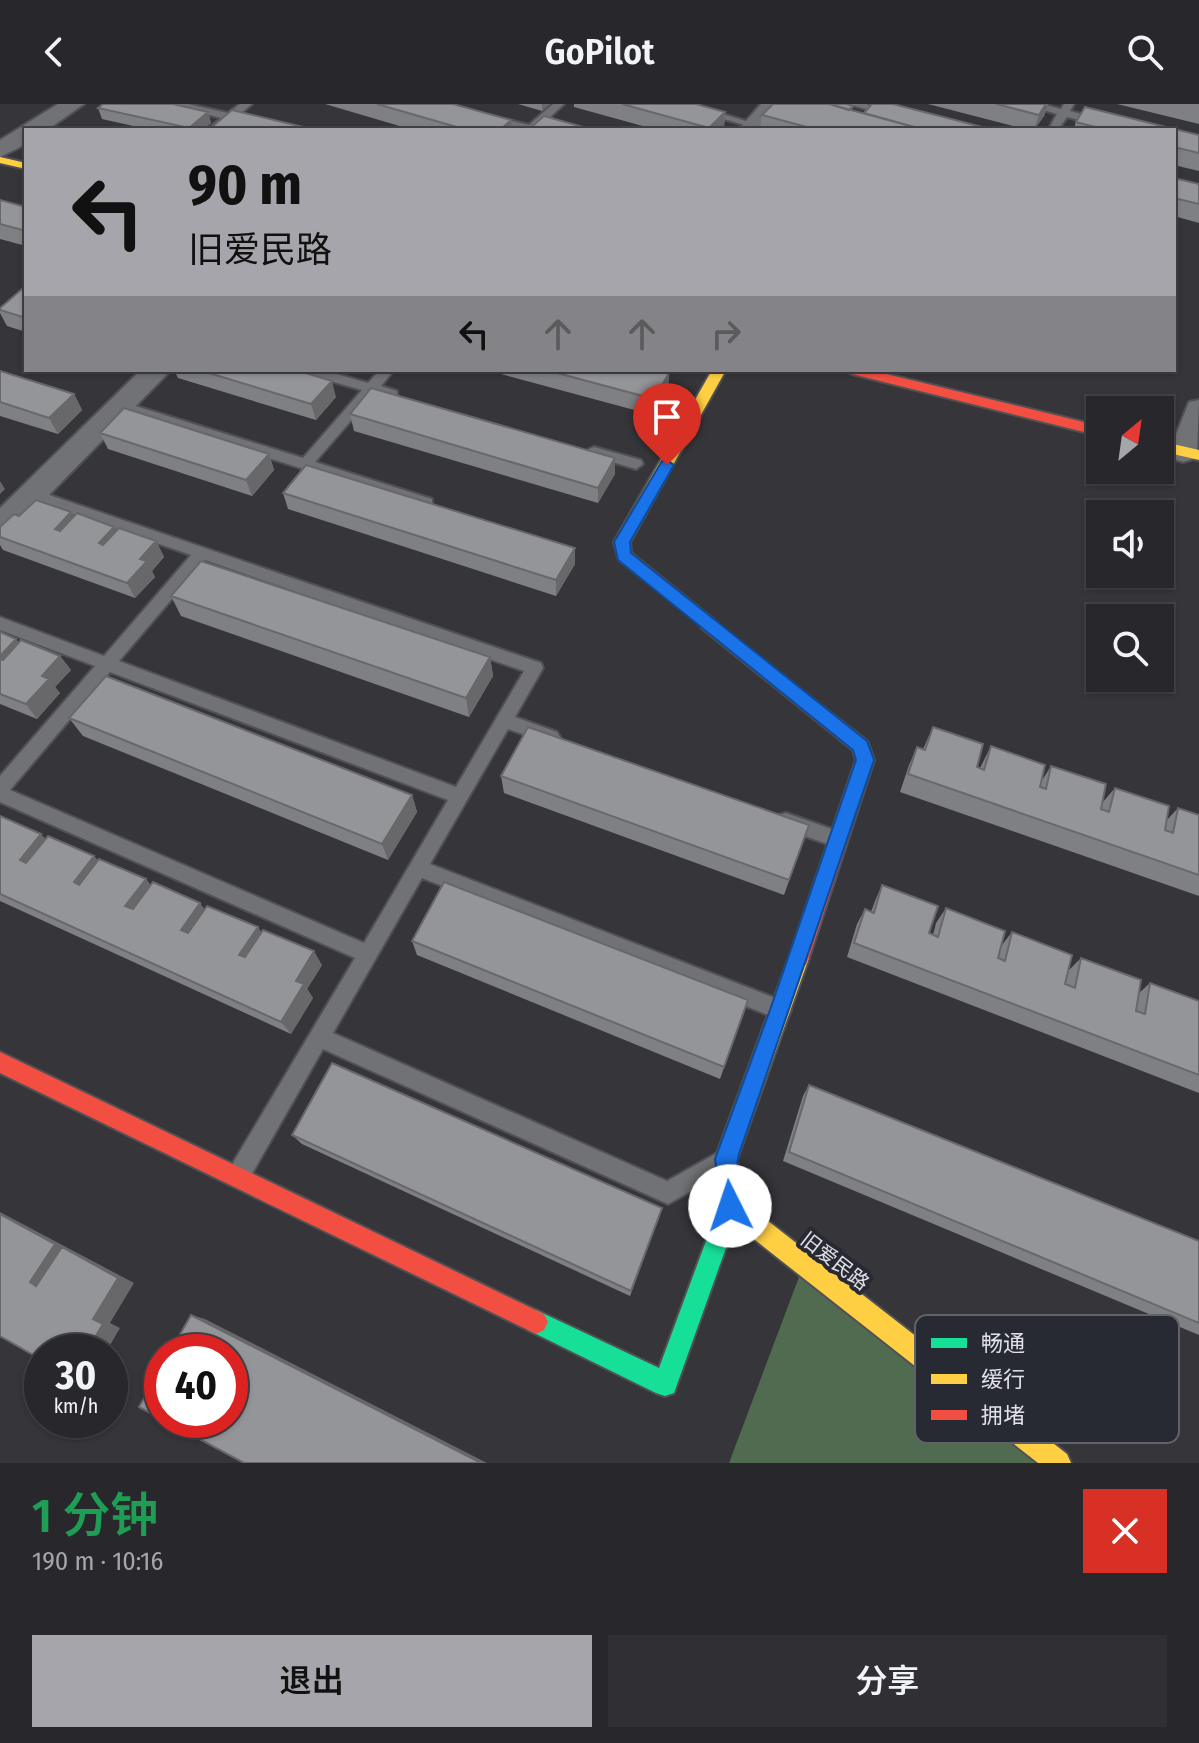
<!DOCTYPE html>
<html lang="zh">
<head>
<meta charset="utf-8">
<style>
  body { margin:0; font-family:"Fira Sans Condensed","Noto Sans SC",sans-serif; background:#303034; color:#f1f3f6; height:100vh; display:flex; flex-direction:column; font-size:30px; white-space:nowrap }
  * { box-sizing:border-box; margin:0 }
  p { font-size:26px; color:#a5a6a9 }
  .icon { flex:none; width:44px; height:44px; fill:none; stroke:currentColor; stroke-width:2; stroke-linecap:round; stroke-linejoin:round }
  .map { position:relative; height:1359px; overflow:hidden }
  .sheet { display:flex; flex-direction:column; background:#28282c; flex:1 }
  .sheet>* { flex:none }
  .banner { position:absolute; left:24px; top:24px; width:1152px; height:244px; border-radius:0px; box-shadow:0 2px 6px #0004,0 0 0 2px #444448; background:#a5a5ab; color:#111; overflow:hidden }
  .needle { width:52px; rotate:29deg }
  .fabs { position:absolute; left:1086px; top:292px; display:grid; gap:16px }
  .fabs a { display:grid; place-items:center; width:88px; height:88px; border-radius:0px; background:#28282c; box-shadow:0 2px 6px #0004,0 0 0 2px #444448; font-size:40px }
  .speed { position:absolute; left:24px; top:1230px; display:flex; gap:16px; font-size:40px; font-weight:700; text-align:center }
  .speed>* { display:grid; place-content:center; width:104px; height:104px; border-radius:50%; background:#28282c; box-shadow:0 2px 6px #0004,0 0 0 2px #444448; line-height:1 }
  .speed small { font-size:20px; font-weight:400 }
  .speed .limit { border:12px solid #d22; background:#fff; color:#111 }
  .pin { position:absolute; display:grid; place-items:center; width:68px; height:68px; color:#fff; margin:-82px -34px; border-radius:50% 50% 50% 0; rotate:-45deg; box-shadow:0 0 8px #0007 }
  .pin .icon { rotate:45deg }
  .me { position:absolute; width:88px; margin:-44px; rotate:356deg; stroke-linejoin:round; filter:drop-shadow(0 0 6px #0008) }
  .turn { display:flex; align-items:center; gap:28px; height:168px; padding:0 32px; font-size:36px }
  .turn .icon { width:104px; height:104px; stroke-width:2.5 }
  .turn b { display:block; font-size:56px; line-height:68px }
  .lanes { display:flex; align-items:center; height:76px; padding:0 32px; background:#0003; justify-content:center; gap:40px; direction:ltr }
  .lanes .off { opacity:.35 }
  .round { display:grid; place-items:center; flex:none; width:84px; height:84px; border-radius:0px; background:#303034 }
  .headline { display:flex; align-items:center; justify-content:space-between; height:136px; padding:0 32px }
  h1 { font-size:48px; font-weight:600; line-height:60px; color:#1e9e55 }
  .cta { display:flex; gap:16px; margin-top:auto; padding:16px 32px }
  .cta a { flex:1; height:92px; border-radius:0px; background:#a5a5ab; color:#111; font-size:32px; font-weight:600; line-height:92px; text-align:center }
  .cta a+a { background:#303034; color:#f1f3f6 }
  header { display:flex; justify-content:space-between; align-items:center; height:104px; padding:0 32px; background:#28282c; font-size:36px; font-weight:600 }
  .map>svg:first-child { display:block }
  .forest { fill:#506b50 }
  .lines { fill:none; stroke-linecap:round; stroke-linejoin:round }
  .lane-casing { stroke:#515155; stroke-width:4 }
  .street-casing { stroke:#515155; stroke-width:4 }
  .fast-casing { stroke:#515155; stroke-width:4 }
  .slow-casing { stroke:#515155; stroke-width:4 }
  .jam-casing { stroke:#515155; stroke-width:4 }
  .lane { fill:#717276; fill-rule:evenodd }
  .street { fill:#717276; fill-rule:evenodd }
  .fast { fill:#16e098; fill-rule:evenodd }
  .slow { fill:#ffcf43; fill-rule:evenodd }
  .jam { fill:#f24e42; fill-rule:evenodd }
  .wall { fill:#7f8084 }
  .shaded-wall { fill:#68686b }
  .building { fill:#949599; stroke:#68686b; stroke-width:2 }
  .route { fill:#1a73e8; stroke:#114b97; stroke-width:2 }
  .labels { text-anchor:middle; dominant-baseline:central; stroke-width:8; stroke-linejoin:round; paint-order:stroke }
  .street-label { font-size:20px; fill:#e1e2e8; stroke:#282a33 }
  .key { fill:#282a33; stroke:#606169; stroke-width:2 }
  .key-label { font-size:22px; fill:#e1e2e8 }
</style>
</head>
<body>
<header><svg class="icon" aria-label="back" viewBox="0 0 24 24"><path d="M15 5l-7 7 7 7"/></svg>GoPilot<svg class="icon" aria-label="search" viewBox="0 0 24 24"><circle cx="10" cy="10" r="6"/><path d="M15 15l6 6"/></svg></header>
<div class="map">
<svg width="1199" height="1359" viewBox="0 0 1199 1359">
  <rect width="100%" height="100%" fill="#35353a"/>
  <path class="forest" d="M802,1165L1052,1359H729Z"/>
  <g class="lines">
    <defs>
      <path id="lane" d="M168,0H188L228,9L240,0H252L239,11L296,26H276L232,16L219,26H207L221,14Z
        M553,0H564L536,26H522L483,14L488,11L529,21Z
        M673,0H690L759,21L754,24Z
        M848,0H866L898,10L893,13Z
        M1024,0H1042L1061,5L1064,0H1074L1070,7L1139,26H1121L1067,13L1058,26H1048L1057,10Z
        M300,266H323L368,279L380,266H394L381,282L397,287V293L374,290L315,358L432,395V403H422L116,305L114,302L116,299H126L303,354L362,286L302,269Z
        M594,343L641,356L643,360L636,365L589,351V345Z
        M32,385L541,559L543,564L515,613L557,628L560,633L557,638L551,640L508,625L430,760L788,899L791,906L788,913L781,916L422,774L333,929L667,1077L719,1048L727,1051L730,1059L727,1067L668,1100L323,945L246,1080L238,1083L230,1080L227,1072L230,1064L355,854L0,698V672L95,562L0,526V513L104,552L191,451L27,394L25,390ZM205,456L524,567L456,683L119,557ZM110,568L448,696L364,839L10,686Z
        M786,709L843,729L845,735L843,741L836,743L779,723L777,717L779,711Z"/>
      <path id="street" d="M58,0H84L47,26H26V40L0,53V36Z
        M761,0H784L761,26H738Z
        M141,266H171L11,430L0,433V404Z
        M1199,296L1197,348L1193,355L1183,358L1173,355L1169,348L1189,298Z"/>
      <path id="fast" d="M730,1091L738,1094L741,1102L674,1289L665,1292L656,1289L528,1226L524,1218L528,1210L536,1206L659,1264L719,1102L722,1094Z"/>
      <path id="slow" d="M0,53L26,59V65L0,59Z
        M712,266H726L630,438L631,449L714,516L716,520L714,524L708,526L619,456L614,438Z
        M1160,337L1199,346V356L1160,347Z
        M799,845L806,847L809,854L737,1055L741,1096L1067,1350L1071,1359H1038L722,1110L719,1102L715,1055L789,854L792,847Z"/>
      <path id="jam" d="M845,266H870L1100,322V332L852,270Z
        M708,514L867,637L874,656L809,854L806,861L799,863L792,861L789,854L856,656L853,646L702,524L700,520L702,516Z
        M0,948L544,1210L548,1218L544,1226L536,1230L528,1226L0,969Z"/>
    </defs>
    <use href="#lane" class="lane-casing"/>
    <use href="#street" class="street-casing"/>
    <use href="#fast" class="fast-casing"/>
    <use href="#slow" class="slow-casing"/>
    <use href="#jam" class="jam-casing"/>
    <use href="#lane" class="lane"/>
    <use href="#street" class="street"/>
    <use href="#fast" class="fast"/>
    <use href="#slow" class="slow"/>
    <use href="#jam" class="jam"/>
  </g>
  <path class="wall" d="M325,0H453L512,26H413Z
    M518,0H550L542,7Z
    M574,0H696L725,8L724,24L722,26H657L574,3Z
    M928,0H1048L1044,12L1034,26H1029Z
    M1117,0H1199V20Z
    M853,2L852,6L864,9L994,26H760L762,11Z
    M1085,3L1199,31V67L1174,61V26H1073L1076,18Z
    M98,4L208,8L211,19L203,26H151L102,15Z
    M1174,74L1199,80V119L1174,112Z
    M0,96L26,103V142L0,135Z
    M26,186V228L7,222L0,209V204Z
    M174,266H296L336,293L316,316L178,274Z
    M486,266H656L669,269L668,286L653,311Z
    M0,267L74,290L82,306L58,330L0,312Z
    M350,310L615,354V370L598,399L354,327Z
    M100,329L269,350L274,366L252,392L108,345Z
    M283,389L575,444V460L556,492L288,405Z
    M71,408L74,413L116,427L156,437L164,453L152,467L155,473L135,494L3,446L0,441V423L19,412Z
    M171,492L490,553L493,572L469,613L181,512Z
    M0,528L19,538L60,552L71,566L55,583L60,589L37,615L0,600Z
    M69,614L412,691L417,708L388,756L83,632Z
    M933,623L977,663L980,664L991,642L1041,678L1051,662L1102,699L1115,684L1167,716L1178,704L1199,711V792L900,688L909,661L917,643L923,645Z
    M501,672L809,721L784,791L504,689Z
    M0,712L46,735L94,752L98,757L146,775L151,782L205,805L258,823L261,829L322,861L307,885L313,894L291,930L0,797Z
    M882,781L929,829L933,831L936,819L946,804L1002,841L1012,828L1068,867L1081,854L1139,889L1150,879L1199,897V989L847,853L857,820L865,805L871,808L875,797Z
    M412,837L748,896L720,975L417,851Z
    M809,981L1199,1137V1231L783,1057L803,992Z
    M292,1031L660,1111L630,1192L302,1040Z"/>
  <path class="shaded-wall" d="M542,0H550L542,7Z
    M1046,0H1048L1044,12L1034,26L1039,11Z
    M208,8L211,19L203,26H189V24Z
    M725,8L724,24L722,26H709V24Z
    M511,16L512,26H500Z
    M669,269L668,286L653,311L654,295Z
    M332,277L336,293L316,316L311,300Z
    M74,290L82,306L58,330L49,314Z
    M269,350L274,366L252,392L246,376Z
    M615,354V370L598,399V384Z
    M0,377L5,385L0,390Z
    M71,408L80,424L64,440L55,425Z
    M114,423L123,439L107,455L99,439Z
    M156,437L164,453L152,467L155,473L135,494L127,479L140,455Z
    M575,444V460L556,492V476Z
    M16,535L27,550L0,557V552Z
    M60,552L71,566L55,583L60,589L37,615L26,600L42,572Z
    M490,553L493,572L469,613L466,594Z
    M412,691L417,708L388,756L382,740Z
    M41,730L56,746L36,771L20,756Z
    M94,752L108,768L88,794L74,778Z
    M146,775L158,791L139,817L125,802Z
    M200,799L211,814L193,841L181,826Z
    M258,823L267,838L250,865L239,851Z
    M314,847L322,861L307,885L313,894L291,930L281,918L296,877Z
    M0,1108L134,1179L110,1219L120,1224L106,1248H86L36,1182L30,1178L0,1130Z
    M191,1211L205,1215L487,1359H481Z"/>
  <path class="building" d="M103,0H173L208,8L189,24L98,4Z
    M377,0H453L511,16L500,26H467Z
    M622,0H696L725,8L709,24Z
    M773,0H829L925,26H818L762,11Z
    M829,0H846L853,2L849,6Z
    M872,0H893L994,26H925L864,9Z
    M996,0H1046L1039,11Z
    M1085,3L1199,31V49L1174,43V26H1107L1076,18Z
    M232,6L316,26H227L213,22Z
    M544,12L594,26H528Z
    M1174,74L1199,80V100L1174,94Z
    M0,96L26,103V127L0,120Z
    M22,185L26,186V214L0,206V204Z
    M199,266H296L332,277L311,300Z
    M546,266H656L669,269L654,295Z
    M0,267L74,290L49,314L0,298Z
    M371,284L615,354L598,384L350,310Z
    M124,304L269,350L246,376L100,329Z
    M306,361L575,444L556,476L283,389Z
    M36,396L71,408L55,425L60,427L77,409L114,423L99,439L103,441L119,424L156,437L140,455L147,457L127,479L0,433V423L14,410L19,412Z
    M201,457L490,553L466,594L171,492Z
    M0,528L16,535L0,552Z
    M21,536L60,552L42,572L49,575L26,600L0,590V555L3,556Z
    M106,572L412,691L382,740L69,614Z
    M528,623L809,721L789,776L501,672Z
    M933,623L983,640L977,663L984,666L991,642L1045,661L1040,683L1046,685L1051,662L1106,680L1101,705L1109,708L1115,684L1169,702L1165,726L1173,729L1178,704L1199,711V771L908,670L917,643L925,646Z
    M0,712L41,730L20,756L26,759L48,732L94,752L74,778L79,781L99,755L146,775L125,802L133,805L153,778L200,799L181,826L188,829L207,802L258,823L239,851L245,853L263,826L314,847L296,877L304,880L281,918L0,790Z
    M444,778L748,896L724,963L412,837Z
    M882,781L938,802L929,829L938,833L946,804L1005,827L998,854L1005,857L1012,828L1072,851L1065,880L1075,884L1081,854L1141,876L1136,907L1145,910L1150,879L1199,897V971L854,839L865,805L874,809Z
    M332,959L662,1104L631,1187L292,1031Z
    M809,981L1199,1137V1219L789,1048Z
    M0,1110L55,1140L30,1178L36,1182L62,1143L118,1174L93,1215L103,1220L86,1248H42V1256L0,1232Z
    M191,1211L481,1359H244L164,1316H230V1248H170Z
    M162,1262V1315L139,1303Z"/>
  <path class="route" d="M667,356L674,361L630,438L631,449L867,637L874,656C830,788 784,918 739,1050C733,1069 746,1091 738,1110L730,1113L722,1110L715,1055L770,906L856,656L853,646L618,456L614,438L662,357Z"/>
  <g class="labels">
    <g class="street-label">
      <text transform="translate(835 1157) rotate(38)">旧爱民路</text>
    </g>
  </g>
  <rect x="915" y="1211" width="264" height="128" rx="12" class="key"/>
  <rect x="931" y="1234" width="36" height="10" fill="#16e098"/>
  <rect x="931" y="1270" width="36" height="10" fill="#ffcf43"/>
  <rect x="931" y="1306" width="36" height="10" fill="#f24e42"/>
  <g class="key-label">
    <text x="981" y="1247">畅通</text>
    <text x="981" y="1283">缓行</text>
    <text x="981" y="1319">拥堵</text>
  </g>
</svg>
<div class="fabs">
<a><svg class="needle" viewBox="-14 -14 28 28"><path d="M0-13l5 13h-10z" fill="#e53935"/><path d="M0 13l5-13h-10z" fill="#a5a6a9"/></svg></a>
<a><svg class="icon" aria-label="sound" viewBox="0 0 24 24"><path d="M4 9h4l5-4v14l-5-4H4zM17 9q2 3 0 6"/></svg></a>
<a><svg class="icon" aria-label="search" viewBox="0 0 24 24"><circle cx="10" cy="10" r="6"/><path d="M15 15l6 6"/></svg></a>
</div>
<div class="speed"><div>30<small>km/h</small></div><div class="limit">40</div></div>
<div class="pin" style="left:667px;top:361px;background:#d93025"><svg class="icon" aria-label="arrive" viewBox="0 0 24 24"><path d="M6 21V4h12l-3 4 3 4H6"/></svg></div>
<svg class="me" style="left:730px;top:1102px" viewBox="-20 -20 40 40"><circle r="19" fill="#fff"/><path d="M0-13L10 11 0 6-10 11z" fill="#1a73e8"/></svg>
<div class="banner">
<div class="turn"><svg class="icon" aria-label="left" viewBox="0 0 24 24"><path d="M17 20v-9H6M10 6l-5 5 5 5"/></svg><div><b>90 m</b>旧爱民路</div></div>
<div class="lanes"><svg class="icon" aria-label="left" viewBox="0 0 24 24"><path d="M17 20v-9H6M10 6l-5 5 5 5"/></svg><svg class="icon off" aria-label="ahead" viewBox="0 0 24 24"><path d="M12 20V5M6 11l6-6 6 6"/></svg><svg class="icon off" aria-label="ahead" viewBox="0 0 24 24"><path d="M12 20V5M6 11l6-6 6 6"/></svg><svg class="icon off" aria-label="right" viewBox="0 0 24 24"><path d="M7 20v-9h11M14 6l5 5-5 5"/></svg></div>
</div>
</div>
<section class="sheet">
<div class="headline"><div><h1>1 分钟</h1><p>190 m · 10:16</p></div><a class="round" style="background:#d93025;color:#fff"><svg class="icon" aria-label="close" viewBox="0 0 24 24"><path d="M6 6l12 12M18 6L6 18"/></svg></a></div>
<div class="cta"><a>退出</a><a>分享</a></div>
</section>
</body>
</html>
